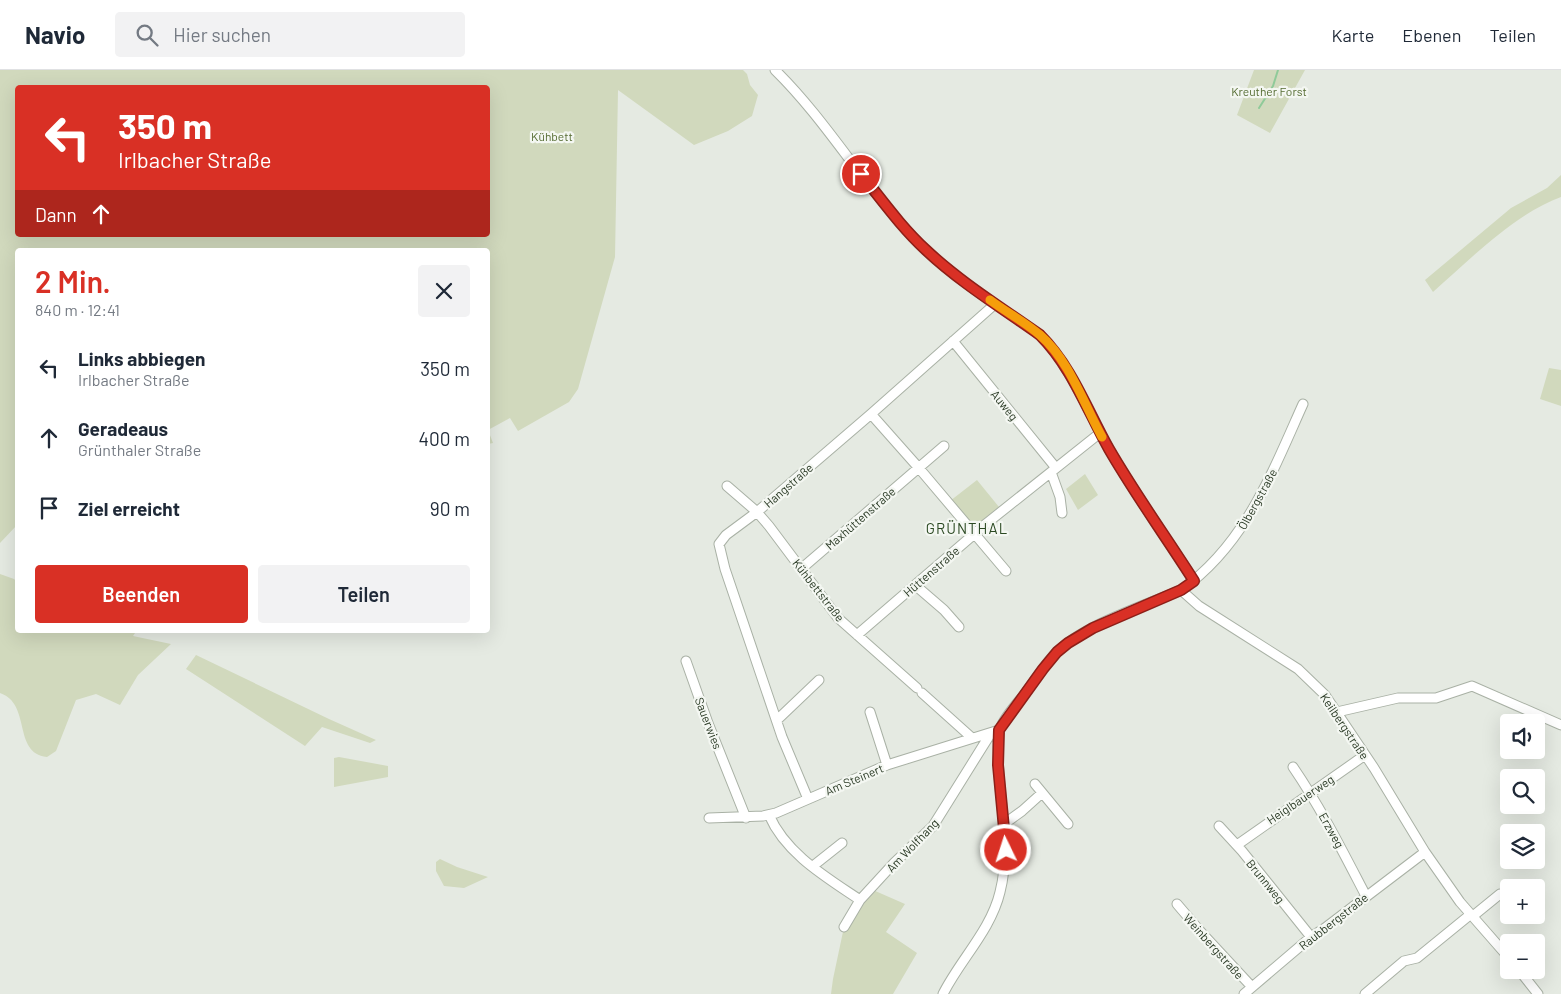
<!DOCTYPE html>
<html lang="de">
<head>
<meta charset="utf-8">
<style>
  body { margin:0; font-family:Barlow,sans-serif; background:#f2f2f3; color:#1f2937; height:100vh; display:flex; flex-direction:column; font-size:19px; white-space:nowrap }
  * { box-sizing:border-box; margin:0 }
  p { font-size:16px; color:#747a83 }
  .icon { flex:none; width:28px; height:28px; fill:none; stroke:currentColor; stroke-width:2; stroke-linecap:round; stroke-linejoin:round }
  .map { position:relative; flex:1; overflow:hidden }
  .drawer { position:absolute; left:15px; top:178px; width:475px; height:385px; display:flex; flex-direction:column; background:#fff; border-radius:5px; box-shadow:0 5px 20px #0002 }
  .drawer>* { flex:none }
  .top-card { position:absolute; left:15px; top:15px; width:475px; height:152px; border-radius:5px; box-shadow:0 5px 20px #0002; background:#d93025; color:#fff; overflow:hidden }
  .controls { position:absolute; left:1500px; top:644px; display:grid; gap:10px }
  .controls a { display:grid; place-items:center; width:45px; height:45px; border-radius:5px; background:#fff; box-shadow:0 5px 20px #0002; font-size:25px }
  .pin { position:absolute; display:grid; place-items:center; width:42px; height:42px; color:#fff; margin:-21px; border:2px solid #fff; border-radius:50%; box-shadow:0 1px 5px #0007 }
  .me { position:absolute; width:55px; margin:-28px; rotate:356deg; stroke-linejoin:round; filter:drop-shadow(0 0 4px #0008) }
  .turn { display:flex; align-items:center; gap:18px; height:105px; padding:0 20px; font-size:22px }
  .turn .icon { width:65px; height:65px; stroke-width:2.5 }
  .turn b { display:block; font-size:35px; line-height:42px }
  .then { display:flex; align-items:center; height:48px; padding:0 20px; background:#0003; gap:10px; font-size:19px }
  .round { display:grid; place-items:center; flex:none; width:52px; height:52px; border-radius:5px; background:#f2f2f3 }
  .headline { display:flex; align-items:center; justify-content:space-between; height:85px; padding:0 20px }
  h1 { font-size:30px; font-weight:600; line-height:38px; color:#d93025 }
  .action { display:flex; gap:10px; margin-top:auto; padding:10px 20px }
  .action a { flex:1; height:58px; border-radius:5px; background:#d93025; color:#fff; font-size:20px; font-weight:600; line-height:58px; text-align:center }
  .action a+a { background:#f2f2f3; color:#1f2937 }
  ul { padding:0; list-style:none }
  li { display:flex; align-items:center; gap:15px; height:70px; padding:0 20px }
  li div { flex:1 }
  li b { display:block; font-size:19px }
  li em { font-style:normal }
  header { display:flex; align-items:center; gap:30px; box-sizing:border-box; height:70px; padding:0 25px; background:#fff; border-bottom:1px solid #e0e1e3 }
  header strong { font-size:24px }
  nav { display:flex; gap:28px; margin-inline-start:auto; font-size:18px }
  .search { width:350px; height:45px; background:#f2f2f3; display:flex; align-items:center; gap:12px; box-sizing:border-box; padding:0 18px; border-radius:5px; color:#747a83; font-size:19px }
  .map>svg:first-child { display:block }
  .green { fill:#d1d9bd; fill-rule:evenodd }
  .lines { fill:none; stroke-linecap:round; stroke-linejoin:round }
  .stream { stroke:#8fca99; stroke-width:2 }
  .minor-casing { stroke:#a9b1a5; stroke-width:11 }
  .minor { stroke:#fff; stroke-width:9 }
  .route-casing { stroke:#8d1f18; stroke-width:12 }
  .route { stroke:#d93025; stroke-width:9 }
  .slow { stroke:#f59e0b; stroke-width:9 }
  .labels { text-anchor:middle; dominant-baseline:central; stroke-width:4.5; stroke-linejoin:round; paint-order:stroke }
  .park-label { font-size:12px; fill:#556c32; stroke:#f4f7f2 }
  .street-label { font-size:12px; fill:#293924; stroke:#f4f7f2 }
  .quarter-label { font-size:15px; letter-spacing:1px; fill:#2b4922; stroke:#f4f7f2 }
</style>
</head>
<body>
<header>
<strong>Navio</strong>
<div class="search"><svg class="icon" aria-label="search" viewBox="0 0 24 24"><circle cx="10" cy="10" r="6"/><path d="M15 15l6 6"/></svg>Hier suchen</div>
<nav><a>Karte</a><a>Ebenen</a><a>Teilen</a></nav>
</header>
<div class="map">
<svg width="1561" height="924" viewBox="0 0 1561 924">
  <rect width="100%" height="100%" fill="#e5eae2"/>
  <path class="green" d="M0,0H743L747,4L750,15L758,25L752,46L728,61L694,75L618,20L615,187L578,319L569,332L518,361L510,348L488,360L493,373L488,374V180H18L17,455L0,473ZM18,18H488V165H18Z
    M1254,0H1305L1270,63L1237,45Z
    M1561,105V127C1516,143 1469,190 1433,222L1425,210L1511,138L1547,118Z
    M1549,298L1561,300V336L1540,329Z
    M1085,404L1098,425L1078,440L1066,419Z
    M977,410L999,437L978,454H970L950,431Z
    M0,504L14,509L17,512L18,560H137L133,566L171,574L138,605L120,635L96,624L76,630L56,681L47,687C12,683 32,634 0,623Z
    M196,585L329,649L376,670L370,673L322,657L305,676L186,599Z
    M339,687L388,696V707L334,717V688Z
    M440,789L457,797L488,807L464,818L444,816L436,801V792Z
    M873,820L905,834L886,862L917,883L893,924H831L833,909L844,857Z"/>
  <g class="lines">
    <path class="stream" d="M1259,38L1273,16L1278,0"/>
    <defs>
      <path id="minor" d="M775,0C826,50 862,113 911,165C948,205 996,234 1040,265C1071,297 1087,340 1109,379C1135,424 1166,467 1194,511
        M953,271L1056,398
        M871,344L918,397L1006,501
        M1051,402L1060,427L1062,443
        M727,416L757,442L769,456L838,548L917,618
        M801,499L944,376
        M915,515L944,540L959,557
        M1181,520L1199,536L1298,599L1325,625L1374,698L1425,782L1460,832L1509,888
        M857,565L987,453L1100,363
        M686,591L708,653L746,748
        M922,623L971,667
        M870,642L887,695
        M1337,642L1398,628H1436L1472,616L1561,655
        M777,650L819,610
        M1293,697C1321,738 1343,782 1366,826
        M1035,714L1068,754
        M808,729L782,667L725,499L719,474L726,465L757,442L871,344L995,234
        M769,745C786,784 826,807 860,830
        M709,748L763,746L776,743L887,695L999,660
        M1004,754L1022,741L1042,723
        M1219,756L1242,781L1311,867
        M1237,775L1365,685
        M813,796L842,773
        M1177,834L1200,861L1252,917
        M1473,846L1500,824
        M844,857L860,830L894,793L933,756L991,663
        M1519,900L1538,924
        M943,924C960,890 991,860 1000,822C1012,775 998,729 998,682C998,675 997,665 1000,659C1003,650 1017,633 1024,625C1034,611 1044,595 1056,583C1083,555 1146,535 1181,520C1245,475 1272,403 1303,334
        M1244,924L1311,867L1325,858L1425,782
        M1365,924L1404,891L1417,888L1471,844"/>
    </defs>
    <use href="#minor" class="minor-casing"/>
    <use href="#minor" class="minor"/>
  </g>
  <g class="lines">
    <defs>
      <path id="route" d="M861,104C882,130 901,157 926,180C960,212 1002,238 1040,265C1072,297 1087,340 1109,379C1135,424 1166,467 1194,511L1181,520L1093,558L1068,573L1057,582L1043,599L999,660L998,695L1006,780"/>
    </defs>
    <use href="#route" class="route-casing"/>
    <use href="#route" class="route"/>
    <path class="slow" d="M990,230C1006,242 1025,252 1040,265C1069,290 1084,334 1102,367"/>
  </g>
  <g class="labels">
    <g class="park-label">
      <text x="1269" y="21">Kreuther Forst</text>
      <text x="552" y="66">Kühbett</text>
    </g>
    <g class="street-label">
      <text transform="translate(1005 335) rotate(51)">Auweg</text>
      <text transform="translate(788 415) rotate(-41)">Hangstraße</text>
      <text transform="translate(1257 429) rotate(-61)">Ölbergstraße</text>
      <text transform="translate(860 448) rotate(-41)">Maxhüttenstraße</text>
      <text transform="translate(931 501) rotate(-41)">Hüttenstraße</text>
      <text transform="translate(819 520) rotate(52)">Kühbettstraße</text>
      <text transform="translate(709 653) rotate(69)">Sauerwies</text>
      <text transform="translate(1345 656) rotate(56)">Keilbergstraße</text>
      <text transform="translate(854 709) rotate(-23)">Am Steinert</text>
      <text transform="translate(1300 729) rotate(-34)">Heiglbauerweg</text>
      <text transform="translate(1332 760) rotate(61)">Erzweg</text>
      <text transform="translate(912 775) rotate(-46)">Am Wolfhang</text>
      <text transform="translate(1266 811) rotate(51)">Brunnweg</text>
      <text transform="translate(1333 851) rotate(-38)">Raubbergstraße</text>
      <text transform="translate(1214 876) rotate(48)">Weinbergstraße</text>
    </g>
    <g class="quarter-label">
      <text x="967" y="458">GRÜNTHAL</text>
    </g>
  </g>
</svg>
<div class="controls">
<a><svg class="icon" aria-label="sound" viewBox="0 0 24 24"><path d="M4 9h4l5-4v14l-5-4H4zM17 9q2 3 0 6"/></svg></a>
<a><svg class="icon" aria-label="search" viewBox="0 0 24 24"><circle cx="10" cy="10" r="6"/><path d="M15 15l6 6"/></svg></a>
<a><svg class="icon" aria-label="layers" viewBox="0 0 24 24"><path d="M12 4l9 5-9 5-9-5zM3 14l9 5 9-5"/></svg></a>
<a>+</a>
<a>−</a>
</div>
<div class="pin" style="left:861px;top:104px;background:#d93025"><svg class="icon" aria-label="arrive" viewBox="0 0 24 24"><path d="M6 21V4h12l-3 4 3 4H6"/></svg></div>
<svg class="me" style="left:1006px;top:780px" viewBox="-20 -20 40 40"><circle r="17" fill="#d93025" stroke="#fff" stroke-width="3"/><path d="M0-11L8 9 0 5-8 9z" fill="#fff"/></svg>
<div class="top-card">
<div class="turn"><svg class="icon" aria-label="left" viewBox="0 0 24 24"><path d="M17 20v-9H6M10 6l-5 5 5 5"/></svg><div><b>350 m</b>Irlbacher Straße</div></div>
<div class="then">Dann<svg class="icon" aria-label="ahead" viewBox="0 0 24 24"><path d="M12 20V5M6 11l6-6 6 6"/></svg></div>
</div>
<section class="drawer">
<div class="headline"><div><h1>2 Min.</h1><p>840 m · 12:41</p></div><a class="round"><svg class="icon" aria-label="close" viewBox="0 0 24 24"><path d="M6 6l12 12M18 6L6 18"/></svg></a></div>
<ul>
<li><svg class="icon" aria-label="left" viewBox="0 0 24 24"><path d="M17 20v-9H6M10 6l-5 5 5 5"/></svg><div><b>Links abbiegen</b><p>Irlbacher Straße</p></div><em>350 m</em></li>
<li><svg class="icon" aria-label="ahead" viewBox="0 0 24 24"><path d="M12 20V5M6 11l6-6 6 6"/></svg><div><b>Geradeaus</b><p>Grünthaler Straße</p></div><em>400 m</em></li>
<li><svg class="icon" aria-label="arrive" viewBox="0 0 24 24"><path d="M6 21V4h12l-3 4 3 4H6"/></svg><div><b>Ziel erreicht</b></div><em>90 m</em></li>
</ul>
<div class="action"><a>Beenden</a><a>Teilen</a></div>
</section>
</div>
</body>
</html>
